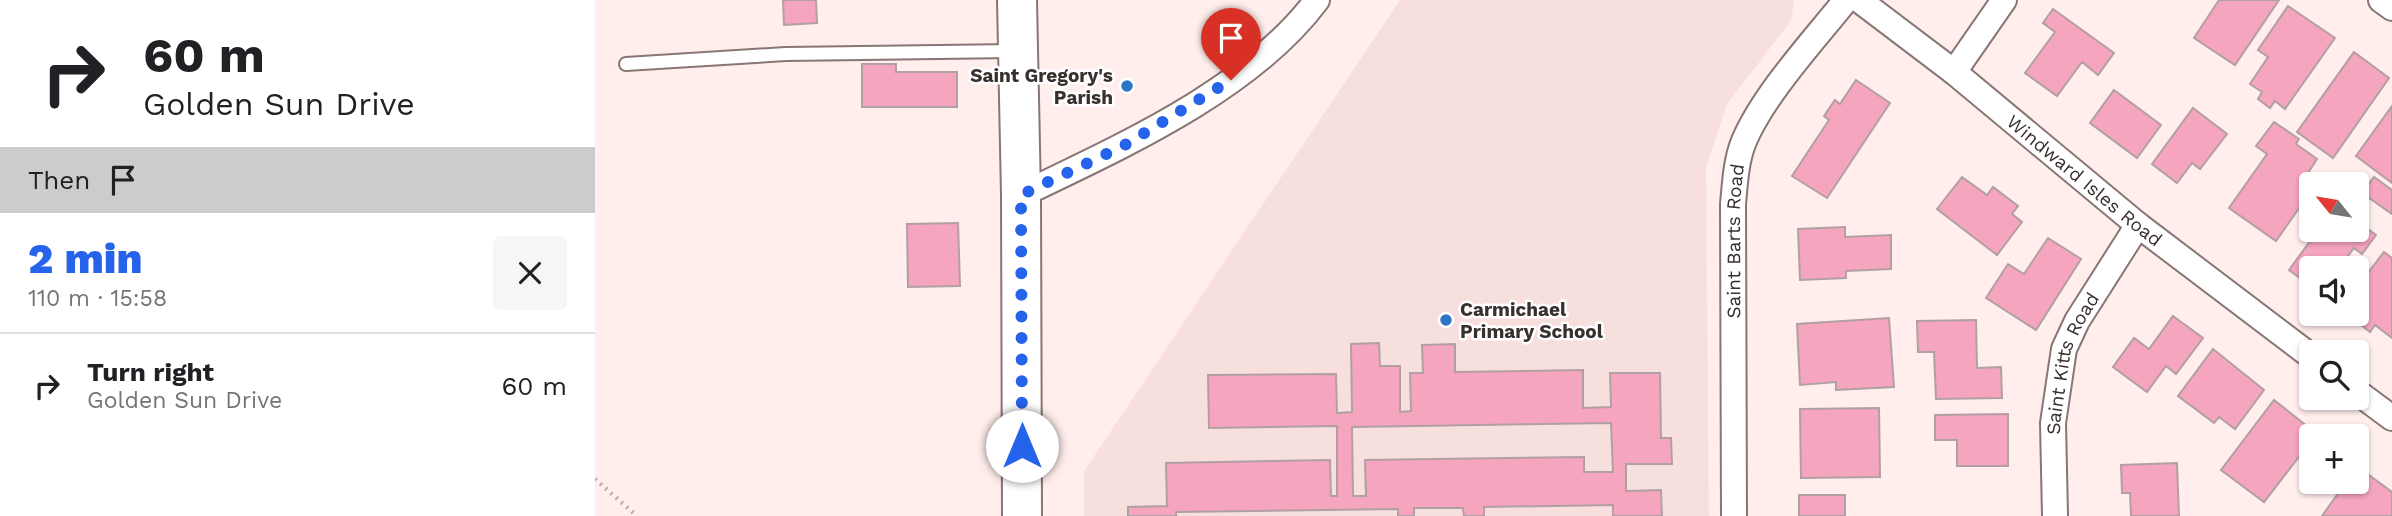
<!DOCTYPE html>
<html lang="en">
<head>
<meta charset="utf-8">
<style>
  body { margin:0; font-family:"Work Sans",sans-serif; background:#f6f6f6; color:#202124; height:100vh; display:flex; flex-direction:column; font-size:26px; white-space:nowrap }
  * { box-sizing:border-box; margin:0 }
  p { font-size:23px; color:#757577 }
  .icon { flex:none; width:38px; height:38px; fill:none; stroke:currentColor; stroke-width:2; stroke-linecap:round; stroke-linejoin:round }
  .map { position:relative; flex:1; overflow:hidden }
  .panel { display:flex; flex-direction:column; background:#fff; width:595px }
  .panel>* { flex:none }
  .guide { background:#fff; color:#202124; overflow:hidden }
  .needle { width:46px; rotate:300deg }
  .fabs { position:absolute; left:1704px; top:172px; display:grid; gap:14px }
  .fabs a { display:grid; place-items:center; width:70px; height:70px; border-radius:7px; background:#fff; box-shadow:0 2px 5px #0004; font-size:35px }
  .pin { position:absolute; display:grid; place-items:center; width:60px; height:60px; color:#fff; margin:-72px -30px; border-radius:50% 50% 50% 0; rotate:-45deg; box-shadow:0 0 7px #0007 }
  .pin .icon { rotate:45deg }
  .me { position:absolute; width:77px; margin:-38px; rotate:0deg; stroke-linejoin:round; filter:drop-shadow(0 0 5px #0008) }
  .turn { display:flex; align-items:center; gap:24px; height:147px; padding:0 28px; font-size:32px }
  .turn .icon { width:91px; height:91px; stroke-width:2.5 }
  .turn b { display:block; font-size:49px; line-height:60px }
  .then { display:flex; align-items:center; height:66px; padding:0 28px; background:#0003; gap:14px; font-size:26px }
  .round { display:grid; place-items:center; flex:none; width:74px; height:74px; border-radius:7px; background:#f6f6f6 }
  .head { display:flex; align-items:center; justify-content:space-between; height:119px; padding:0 28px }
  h1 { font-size:42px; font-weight:800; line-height:52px; color:#2563eb }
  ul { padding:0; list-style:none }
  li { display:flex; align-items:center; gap:21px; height:105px; padding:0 28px; border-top:2px solid #e0e0e0 }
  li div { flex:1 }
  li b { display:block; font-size:26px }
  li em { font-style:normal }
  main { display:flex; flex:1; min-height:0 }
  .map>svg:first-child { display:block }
  .built { fill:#f7dfdd }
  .building { fill:#f6a5bf; stroke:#b29fa4; stroke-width:2; fill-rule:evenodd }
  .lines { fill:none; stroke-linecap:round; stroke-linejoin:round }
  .lane-casing { stroke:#887674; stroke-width:16 }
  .street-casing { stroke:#887674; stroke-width:28 }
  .primary-casing { stroke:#887674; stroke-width:42 }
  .path { stroke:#bbadab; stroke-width:4.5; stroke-dasharray:2 5; stroke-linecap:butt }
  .lane { stroke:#fff; stroke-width:12 }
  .street { stroke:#fff; stroke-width:24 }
  .primary { stroke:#fff; stroke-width:38 }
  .route { stroke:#2563eb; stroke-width:12; stroke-dasharray:0 21.6 }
  .poi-dot { fill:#2c76c6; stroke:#fff; stroke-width:2.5 }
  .labels { text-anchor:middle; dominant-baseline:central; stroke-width:5; stroke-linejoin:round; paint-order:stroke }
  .poi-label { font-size:19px; font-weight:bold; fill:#38302f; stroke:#fff; text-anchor:end }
  .street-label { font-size:19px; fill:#38302f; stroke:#fff }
</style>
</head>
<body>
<main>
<section class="panel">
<div class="guide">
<div class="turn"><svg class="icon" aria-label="right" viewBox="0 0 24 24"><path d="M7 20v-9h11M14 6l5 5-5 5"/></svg><div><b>60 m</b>Golden Sun Drive</div></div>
<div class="then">Then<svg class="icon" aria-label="arrive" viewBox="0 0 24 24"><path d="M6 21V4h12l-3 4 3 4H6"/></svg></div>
</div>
<div class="head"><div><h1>2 min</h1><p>110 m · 15:58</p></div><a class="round"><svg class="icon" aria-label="close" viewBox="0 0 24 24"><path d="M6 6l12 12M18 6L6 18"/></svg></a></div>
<ul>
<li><svg class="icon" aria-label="right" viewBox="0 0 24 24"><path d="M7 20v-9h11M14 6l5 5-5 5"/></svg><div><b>Turn right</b><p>Golden Sun Drive</p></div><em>60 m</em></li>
</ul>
</section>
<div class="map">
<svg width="1797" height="516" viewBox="0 0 1797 516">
  <rect width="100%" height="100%" fill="#ffeeec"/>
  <path class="built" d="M805,0H1199L1196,21L1132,104L1111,168L1114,516H489V471Z"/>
  <path class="building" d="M188,0H221L222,23L189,25Z
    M1624,0H1684L1640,65L1599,38Z
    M1693,6L1740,38L1690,109L1680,101L1675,108L1663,99L1667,92L1655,84L1673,57L1663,50Z
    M1458,9L1519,53L1503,75L1487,62L1462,96L1430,73L1460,32L1448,23Z
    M1759,52L1794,78L1738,158L1702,132Z
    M267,64H301V72H362V107H267Z
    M1261,80L1295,103L1232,198L1197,176L1234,120L1229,116L1240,100L1245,104Z
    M1519,90L1566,125L1542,158L1495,123Z
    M1797,106V183L1761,156Z
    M1598,108L1632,134L1605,169L1597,163L1582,183L1557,164Z
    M1679,122L1704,139L1701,144L1722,159L1713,173L1724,180L1721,184H1717V190L1681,241L1634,208L1672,154L1661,146Z
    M1367,177L1392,195L1398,187L1423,206L1417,214L1427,222L1402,255L1342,209Z
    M1779,177L1797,190V214L1767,193Z
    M1762,221L1781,235L1767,254L1759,248L1744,268H1717V287L1694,270L1724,229H1762Z
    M363,223L365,286L313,287L312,224Z
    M1250,227V237L1296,235V269L1251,271V278L1205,280L1203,229Z
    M1453,238L1486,259L1441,330L1391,298L1413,264L1429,274Z
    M1789,252L1797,258V338L1780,325L1775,332L1751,313H1762V287Z
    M1578,316L1608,338L1581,374L1571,366L1552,392L1518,367L1539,338L1554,349Z
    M1294,318L1299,387L1241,390V382L1205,385L1202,324Z
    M1381,320L1382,368L1406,367L1407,398L1341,399L1339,352H1323L1322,321Z
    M784,343L785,366H805V412L816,411L815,373H828L827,345L860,344V372L988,370V408L1016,407L1015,373H1065L1066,438H1076L1077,464H1031V491L1066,490L1067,516H1018V505L889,507V516H869L868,508H819V516H803V509L581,512V516H533V507L572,506L571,463L735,460L736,496H742V426L614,428L613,375L741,374L742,413L757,412L756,344ZM1016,423L1018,472H989V457L770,460L771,496H758L757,427Z
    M1618,349L1669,390L1640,429L1624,417L1619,423L1583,396Z
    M1679,400L1722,434L1717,436V440L1669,502L1626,470Z
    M1284,408L1285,477L1206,478L1205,409Z
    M1413,414V466H1362V440H1340V415Z
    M1582,463L1584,516H1536L1535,493H1527L1526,465Z
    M1763,467L1797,492V516H1727L1752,481H1762Z
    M1204,495H1250V516H1204Z"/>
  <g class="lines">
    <defs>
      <path id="lane" d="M31,64L191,54L419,51"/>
      <g id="street">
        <path id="s1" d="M1264,0L1359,72L1543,225L1717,357"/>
        <path d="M1786,0L1797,8"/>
        <path d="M1359,72L1409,0"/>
        <path d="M426,195C525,147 655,90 722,0"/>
        <path d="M1762,392L1797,418"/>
        <path id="s2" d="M1139,516L1138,204C1140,183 1141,160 1149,141C1169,94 1219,40 1251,0"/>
        <path id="s3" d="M1460,516L1458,423L1469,349L1482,321L1543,225"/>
      </g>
      <path id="primary" d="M422,0L426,195L427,516"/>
    </defs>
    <use href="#lane" class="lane-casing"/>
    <use href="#street" class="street-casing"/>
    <use href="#primary" class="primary-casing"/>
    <path class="path" d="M0,479L42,516"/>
    <use href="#lane" class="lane"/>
    <use href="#street" class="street"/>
    <use href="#primary" class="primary"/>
  </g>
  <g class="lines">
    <path class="route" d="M427,446L426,195L528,146L636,80"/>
  </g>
  <g class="poi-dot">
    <circle cx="532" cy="86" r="7"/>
    <circle cx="851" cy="320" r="7"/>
  </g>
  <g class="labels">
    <g class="poi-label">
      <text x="518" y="75">Saint Gregory's<tspan x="518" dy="22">Parish</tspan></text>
      <text x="865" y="309" text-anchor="start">Carmichael<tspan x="865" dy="22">Primary School</tspan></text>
    </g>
    <g class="street-label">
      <text stroke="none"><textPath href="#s1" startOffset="289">Windward Isles Road</textPath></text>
      <text stroke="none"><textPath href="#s2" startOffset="275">Saint Barts Road</textPath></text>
      <text stroke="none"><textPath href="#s3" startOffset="156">Saint Kitts Road</textPath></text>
    </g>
  </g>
</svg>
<div class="fabs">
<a><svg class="needle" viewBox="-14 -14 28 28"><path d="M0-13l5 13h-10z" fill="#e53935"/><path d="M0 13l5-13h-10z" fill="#757577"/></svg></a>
<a><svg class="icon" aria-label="sound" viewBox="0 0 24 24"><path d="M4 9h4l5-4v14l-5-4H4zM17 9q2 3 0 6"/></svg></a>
<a><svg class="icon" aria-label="search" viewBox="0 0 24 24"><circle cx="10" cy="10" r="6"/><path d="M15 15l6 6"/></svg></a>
<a>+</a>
</div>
<div class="pin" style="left:636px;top:80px;background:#d93025"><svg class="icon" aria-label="arrive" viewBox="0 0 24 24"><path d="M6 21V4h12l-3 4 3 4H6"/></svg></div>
<svg class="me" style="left:427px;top:446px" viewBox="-20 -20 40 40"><circle r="19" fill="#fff"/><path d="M0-13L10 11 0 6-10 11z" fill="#2563eb"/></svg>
</div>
</main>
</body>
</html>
